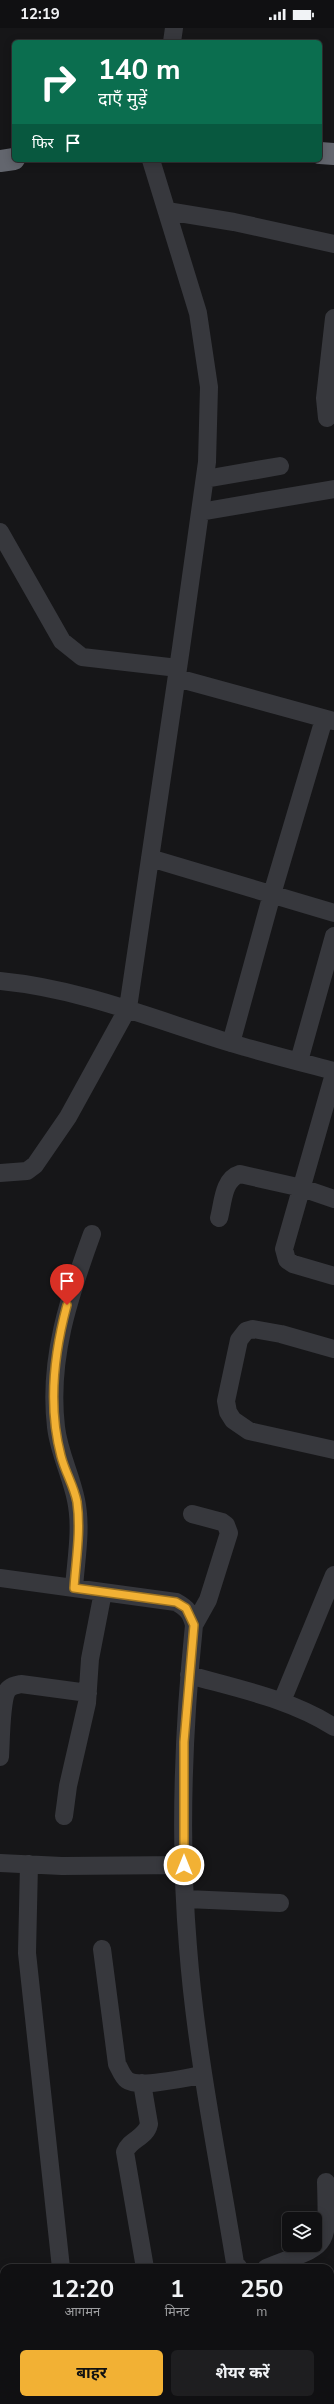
<!DOCTYPE html>
<html lang="hi">
<head>
<meta charset="utf-8">
<style>
  body { margin:0; font-family:"Nunito Sans","Noto Sans Devanagari",sans-serif; background:#1e1e20; color:#f1f3f6; height:100vh; display:flex; flex-direction:column; font-size:15px; white-space:nowrap }
  * { box-sizing:border-box; margin:0 }
  p { font-size:13px; color:#9c9d9f }
  .icon { flex:none; width:22px; height:22px; fill:none; stroke:currentColor; stroke-width:2; stroke-linecap:round; stroke-linejoin:round }
  .map { position:relative; flex:1; overflow:hidden }
  .side { position:absolute; left:0px; top:2236px; width:334px; height:140px; display:flex; flex-direction:column; background:#101012; border-radius:12px 12px 0 0; box-shadow:0 2px 10px #0003,0 0 0 1px #303032 }
  .side>* { flex:none }
  .banner { position:absolute; left:12px; top:12px; width:310px; height:122px; border-radius:6px; box-shadow:0 2px 10px #0003,0 0 0 1px #303032; background:#0b6e4f; color:#fff; overflow:hidden }
  .buttons { position:absolute; left:282px; top:2184px; display:grid; gap:8px }
  .buttons a { display:grid; place-items:center; width:40px; height:40px; border-radius:6px; background:#101012; box-shadow:0 2px 10px #0003,0 0 0 1px #303032; font-size:20px }
  .pin { position:absolute; display:grid; place-items:center; width:34px; height:34px; color:#fff; margin:-41px -17px; border-radius:50% 50% 50% 0; rotate:-45deg; box-shadow:0 0 4px #0007 }
  .pin .icon { rotate:45deg }
  .me { position:absolute; width:44px; margin:-22px; rotate:0deg; stroke-linejoin:round; filter:drop-shadow(0 0 3px #0008) }
  .turn { display:flex; align-items:center; gap:14px; height:84px; padding:0 20px; font-size:18px }
  .turn .icon { width:52px; height:52px; stroke-width:2.5 }
  .turn b { display:block; font-size:28px; line-height:34px }
  .then { display:flex; align-items:center; height:38px; padding:0 20px; background:#0003; gap:8px; font-size:15px }
  .eta { display:flex; justify-content:space-evenly; align-items:center; height:68px; text-align:center }
  .eta b { font-size:24px; font-weight:700; line-height:28px }
  .button { display:flex; gap:8px; margin-top:auto; padding:8px 20px }
  .button a { flex:1; height:46px; border-radius:6px; background:#f2b134; color:#111; font-size:16px; font-weight:700; line-height:46px; text-align:center }
  .button a+a { background:#1e1e20; color:#f1f3f6 }
  .status { display:flex; justify-content:space-between; align-items:center; height:28px; padding:0 20px; background:#101012; direction:ltr }
  .status svg { height:11px; fill:currentColor }
  .map>svg:first-child { display:block }
  .lines { fill:none; stroke-linecap:round; stroke-linejoin:round }
  .minor { stroke:#37383d; stroke-width:18 }
  .highway { stroke:#63666e; stroke-width:22 }
  .route-casing { stroke:#9d7322; stroke-width:10 }
  .route { stroke:#f2b134; stroke-width:7 }
</style>
</head>
<body>
<div class="status"><b>12:19</b><svg viewBox="0 0 49 12"><path d="M0 12V9h3v3zM5 12V6h3v6zM10 12V3h3v9zM15 12V0h3v12zM26 1h20v11H26zM47 4h2v5h-2z"/></svg></div>
<div class="map">
<svg width="334" height="2376" viewBox="0 0 334 2376">
  <rect width="100%" height="100%" fill="#161618"/>
  <g class="lines">
    <path class="minor" d="M172,14L174,0
      M167,183L234,194L334,216
      M327,390L325,370L334,290
      M205,451L280,438
      M200,484L334,461
      M0,504L62,613L82,629L178,640
      M177,650L334,693
      M150,830L334,885
      M0,953C82,961 153,991 231,1015C265,1025 300,1034 334,1043
      M231,1015L272,866L324,691
      M299,1033L334,908
      M334,1046L284,1221L287,1232L293,1236L334,1248
      M0,1145L27,1143L35,1137L68,1089L128,980L181,620L207,434L209,359L198,285L151,132
      M219,1190C223,1175 223,1151 240,1146L302,1160L334,1171
      M334,1321L281,1306L253,1301L246,1303L239,1312L226,1373L228,1384L233,1392L249,1403L334,1422
      M192,1486L222,1494L226,1497L229,1505L208,1572L194,1597
      M0,1550L176,1574C187,1580 191,1585 194,1597C183,1704 179,1812 188,1919C196,2025 218,2130 235,2235L239,2240
      M74,1560C76,1531 82,1500 76,1472C71,1447 59,1425 56,1399C48,1331 69,1269 92,1206
      M189,1647C239,1661 290,1671 334,1699
      M282,1673L334,1547
      M0,1729C1,1714 1,1674 7,1663C10,1658 16,1657 21,1656L88,1665
      M64,1788L68,1758L87,1675L90,1631L103,1564
      M0,1835L62,1838L184,1837
      M29,1836L27,1925L61,2240
      M186,1871L280,1875
      M102,1921L117,2036C120,2041 122,2048 127,2052C139,2061 188,2049 203,2047
      M142,2055L149,2096C146,2110 130,2111 125,2124L145,2240
      M266,2240C329,2215 328,2224 326,2154
      M72,2372L73,2376"/>
    <path class="highway" d="M320,125L334,126
      M0,133L14,131"/>
  </g>
  <g class="lines">
    <defs>
      <path id="route" d="M67,1277C54,1325 48,1379 61,1428C65,1444 74,1458 77,1474C81,1503 76,1531 74,1560L176,1574L186,1580L194,1597L184,1714V1837"/>
    </defs>
    <use href="#route" class="route-casing"/>
    <use href="#route" class="route"/>
  </g>
</svg>
<div class="buttons">
<a><svg class="icon" aria-label="layers" viewBox="0 0 24 24"><path d="M12 4l9 5-9 5-9-5zM3 14l9 5 9-5"/></svg></a>
</div>
<div class="pin" style="left:67px;top:1277px;background:#d93025"><svg class="icon" aria-label="arrive" viewBox="0 0 24 24"><path d="M6 21V4h12l-3 4 3 4H6"/></svg></div>
<svg class="me" style="left:184px;top:1837px" viewBox="-20 -20 40 40"><circle r="17" fill="#f2b134" stroke="#fff" stroke-width="3"/><path d="M0-11L8 9 0 5-8 9z" fill="#fff"/></svg>
<div class="banner">
<div class="turn"><svg class="icon" aria-label="right" viewBox="0 0 24 24"><path d="M7 20v-9h11M14 6l5 5-5 5"/></svg><div><b>140 m</b>दाएँ मुड़ें</div></div>
<div class="then">फिर<svg class="icon" aria-label="arrive" viewBox="0 0 24 24"><path d="M6 21V4h12l-3 4 3 4H6"/></svg></div>
</div>
<section class="side">
<div class="eta">
<div><b>12:20</b><p>आगमन</p></div>
<div><b>1</b><p>मिनट</p></div>
<div><b>250</b><p>m</p></div>
</div>
<div class="button"><a>बाहर</a><a>शेयर करें</a></div>
</section>
</div>
</body>
</html>
